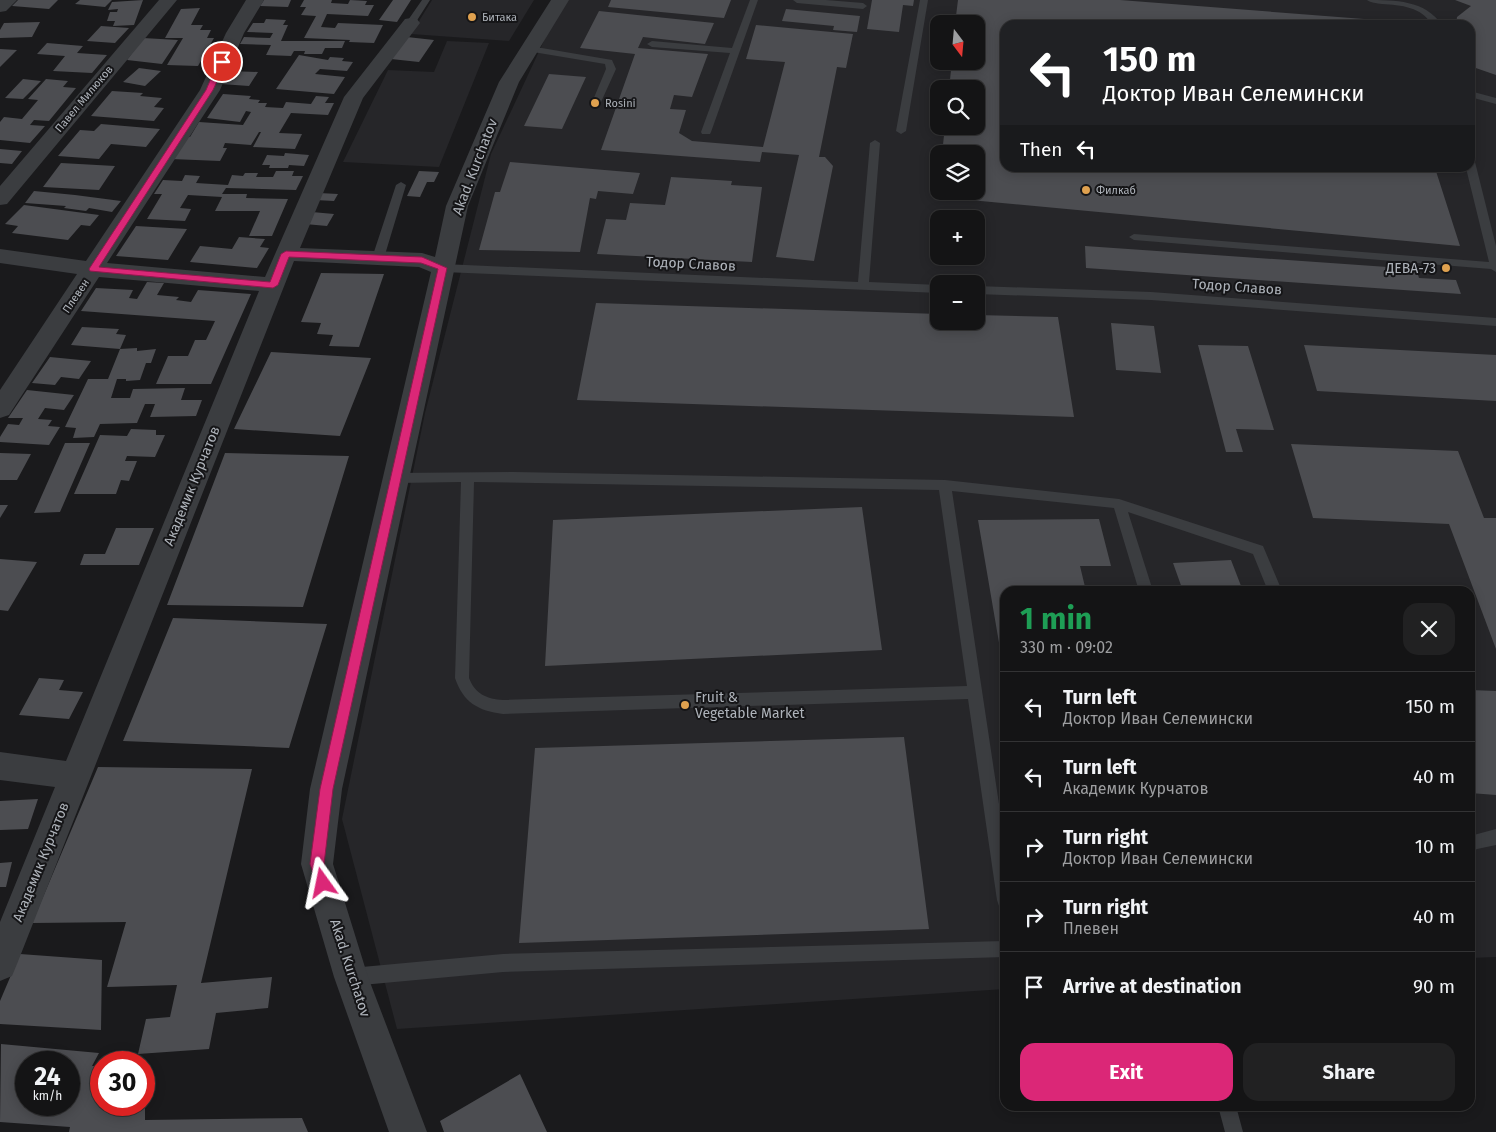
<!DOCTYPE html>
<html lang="en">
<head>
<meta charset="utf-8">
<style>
  body { margin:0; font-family:"Fira Sans",sans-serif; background:#212122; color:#f1f3f6; height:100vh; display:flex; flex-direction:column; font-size:19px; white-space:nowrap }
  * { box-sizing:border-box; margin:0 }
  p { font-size:16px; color:#9d9ea0 }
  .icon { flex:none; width:28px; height:28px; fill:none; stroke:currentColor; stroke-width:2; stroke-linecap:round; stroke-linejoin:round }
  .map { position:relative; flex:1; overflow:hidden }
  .side { position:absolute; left:1000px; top:586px; width:475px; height:525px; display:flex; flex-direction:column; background:#141415; border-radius:15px; box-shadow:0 2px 12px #0003,0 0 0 1px #333334 }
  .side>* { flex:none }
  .guide { position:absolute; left:1000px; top:20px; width:475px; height:152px; border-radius:15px; box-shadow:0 2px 12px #0003,0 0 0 1px #333334; background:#202124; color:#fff; overflow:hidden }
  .needle { width:32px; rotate:164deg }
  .tools { position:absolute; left:930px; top:15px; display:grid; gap:10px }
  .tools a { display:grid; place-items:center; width:55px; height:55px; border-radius:10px; background:#141415; box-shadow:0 2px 12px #0003,0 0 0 1px #333334; font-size:25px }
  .speed { position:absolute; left:15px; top:1051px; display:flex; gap:10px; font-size:25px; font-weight:700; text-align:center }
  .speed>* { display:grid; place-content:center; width:65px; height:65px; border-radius:50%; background:#141415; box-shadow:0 2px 12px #0003,0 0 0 1px #333334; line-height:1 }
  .speed small { font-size:12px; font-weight:400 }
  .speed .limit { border:8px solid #d22; background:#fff; color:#111 }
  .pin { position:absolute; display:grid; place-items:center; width:42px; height:42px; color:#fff; margin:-21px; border:2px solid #fff; border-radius:50%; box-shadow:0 1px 5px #0007 }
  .me { position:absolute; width:55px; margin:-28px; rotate:348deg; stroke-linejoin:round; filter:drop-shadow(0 0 4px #0008) }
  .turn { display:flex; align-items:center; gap:18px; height:105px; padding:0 20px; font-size:22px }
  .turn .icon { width:65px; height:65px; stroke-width:2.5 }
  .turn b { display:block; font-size:35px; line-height:42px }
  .then { display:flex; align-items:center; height:48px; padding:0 20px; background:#0003; gap:10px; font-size:19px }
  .round { display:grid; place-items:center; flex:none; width:52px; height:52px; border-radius:15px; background:#212122 }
  .overview { display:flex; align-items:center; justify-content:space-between; height:85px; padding:0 20px }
  h1 { font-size:30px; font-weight:700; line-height:38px; color:#1e9e55 }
  .primary-button { display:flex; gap:10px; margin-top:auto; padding:10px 20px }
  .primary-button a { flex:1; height:58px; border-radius:15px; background:#db2777; color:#fff; font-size:20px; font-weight:700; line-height:58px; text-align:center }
  .primary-button a+a { background:#212122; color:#f1f3f6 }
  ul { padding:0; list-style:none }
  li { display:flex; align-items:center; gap:15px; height:70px; padding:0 20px; border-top:1px solid #333334 }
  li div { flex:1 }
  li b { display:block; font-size:19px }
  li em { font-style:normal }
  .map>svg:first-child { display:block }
  .built { fill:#262629; fill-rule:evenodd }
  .building { fill:#4c4d51; fill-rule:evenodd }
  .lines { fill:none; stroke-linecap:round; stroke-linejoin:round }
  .lane { fill:#3b3d40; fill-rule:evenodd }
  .street { fill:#3b3d40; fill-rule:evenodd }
  .route { fill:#db2777; stroke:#8e194d }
  .poi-dot { fill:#dfa14f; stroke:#151517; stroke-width:2 }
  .labels { text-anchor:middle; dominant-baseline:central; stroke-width:4; stroke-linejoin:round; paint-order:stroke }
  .far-poi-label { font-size:11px; fill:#aeb3ba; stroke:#151517; text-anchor:start }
  .far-street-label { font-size:11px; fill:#aeb3ba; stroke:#151517 }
  .street-label { font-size:14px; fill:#aeb3ba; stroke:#151517 }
  .poi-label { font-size:14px; fill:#aeb3ba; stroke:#151517; text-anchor:end }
</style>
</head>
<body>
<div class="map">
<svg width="1496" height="1132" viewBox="0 0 1496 1132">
  <rect width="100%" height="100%" fill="#1a1a1c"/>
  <path class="built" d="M432,0H534L509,41L411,34Z
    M563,0H1496V957L1470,958V591H1005V989L397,1029L342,819L425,413L491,154ZM939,24H976V61H939ZM1005,25H1470V168H1005ZM939,89H976V126H939ZM939,154H976V191H939ZM939,219H976V256H939ZM939,284H976V321H939Z
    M447,41L489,43L439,167L343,162L388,70L434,72Z"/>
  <path class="building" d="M18,0H58L49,9L12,6Z
    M80,0H112L105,7L75,4Z
    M143,0L134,25L113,26L115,21H107L110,12H117L118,9L108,10L112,2Z
    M264,0H291L288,7L260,6Z
    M304,0H332L331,3L348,4L350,0L367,1L365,5H374L368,16L327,14L321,27L335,28L338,23L383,25L374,43L349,42L350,40L304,38L316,16L301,15L306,7H300Z
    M393,0H411L397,22L379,20Z
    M611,0H731L724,18L608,7Z
    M872,0H914L913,6L903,5L899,32L867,29Z
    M958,0H1120L1416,23L1417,25H1005V168H1435L1460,246L938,197L939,191H976V154H942L945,126H976V89H949L952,61H976V24H955Z
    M1455,0H1496V75L1470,66V25H1456L1457,17L1471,6Z
    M200,8L191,25H203L200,30H211L207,38H214L198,66L167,65L183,38H165L181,9Z
    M786,9L860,16L857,32L833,30L834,26L782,21Z
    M599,11L714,23L705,44L643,37L638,48L708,54L692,97L674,95L670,109L686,110L679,133L692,141L763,147L785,62L746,59L756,25L853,34L846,68L837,67L819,157H825L833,166L814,261L776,257L799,155L762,152L760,162L601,150L635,54L580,48Z
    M266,19L286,20L283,25H288L281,41H345L342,48H325L322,54H304L305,51H294L291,56L266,55L271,45L240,44L244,37L270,38L273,33L247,32L253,23H264Z
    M40,22L32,37L0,38V30L4,23Z
    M101,26L129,28L115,43L87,41Z
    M407,37L434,40L419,62L391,59Z
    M143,38L178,40L162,64L127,60Z
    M47,43L83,46L77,53L107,55L92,73L53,71L65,56L37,54Z
    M0,49L17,50L0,67Z
    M299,55L328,60L330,57L344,58L342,61L353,62L347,71L320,69L315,74L345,77L334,94L276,89Z
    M139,68L161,71L145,86L123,82Z
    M230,71L258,72L249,86L221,84Z
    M549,74L586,77L562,129L524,126Z
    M23,79L41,81L23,99L5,98Z
    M46,79L68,81L63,87L76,88L49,121L34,120L30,125L45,126L30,143L0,140V122L4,117L22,119L38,100L28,99Z
    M112,91L143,93L140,96L162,98L154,107L164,108L154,121L91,116Z
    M223,94L251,96L249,99L260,100L258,103H267L265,107L283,108L286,102L311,104L316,96L329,97L325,103H334L328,115L291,113L279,133L302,134L295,149L253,147L261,132H259L251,145L225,143L223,148H227L220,161L171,159L185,137H190L199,122L243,125L251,112L246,111L240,122L207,118Z
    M101,124L160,129L146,147L111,144L99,159L58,156L80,130L94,131Z
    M0,149L22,151L12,164L0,163Z
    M285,153L309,155L304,166L289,165L288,168H269L270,165H262L267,155L284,156Z
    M510,162L640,173L633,194L598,191L596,199L590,198L580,252L479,250L495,192H500Z
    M61,163L115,166L99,190L43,187Z
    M276,171H294L292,176H303L296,190L226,188L222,194H247L246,198L288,199L272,236H249L260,211H215L222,197L188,195L180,208L191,209L185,221L147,219L162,194H154L163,180L182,181L185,175L200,176L196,183L228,185L232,175L243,176L245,173H258L256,177H273Z
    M419,171L439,172L434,182H427L420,197L407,196Z
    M671,177L732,181L731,185L762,187L752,262L597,254L606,219L626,220L630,203L665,205Z
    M34,191L75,195L121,201L112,212L89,208L86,211L64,208L66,206L25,203Z
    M319,193L338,194L334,201L315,200Z
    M24,205L99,215L90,226L81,225L68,240L12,233L18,226L5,224Z
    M312,212L334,214L327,226L305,224Z
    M136,226L187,229L168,260L116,256Z
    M239,237L265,239L260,247L269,248L257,268L190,262L200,246L232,249Z
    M1085,246L1416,269L1419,278L1456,280L1461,294L1086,268Z
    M321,273L384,274L359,347L329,346L333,335L317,334L321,323L301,322Z
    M147,282L164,283L157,295L179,297L176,300L191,302L198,290L251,294L211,384H156L168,356H188L195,340H206L215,321L81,311L96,288L133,290L129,298L137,299Z
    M596,303L939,314V321H976V315L1058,317L1074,417L577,400Z
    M1111,323L1154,326L1161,373L1116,370Z
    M82,327L119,329L116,334L126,335L120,349L71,345Z
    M1198,345L1248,346L1274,430L1236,429L1243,452H1226Z
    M1304,345L1496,355V401L1317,391Z
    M137,348V351L156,349L151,363H146L140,380L126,381V379H117L111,398H130L133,389L185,388L181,400H202L196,416L150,417L155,404H145L137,423L100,424L94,437L73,438L76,428L65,427L88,379H108L120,349Z
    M271,352L371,358L340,436L234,429Z
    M50,357L91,361L79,379L61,377L55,385L32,383Z
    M27,390L74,395L64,410L45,408L38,419L52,420L48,426L60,427L49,445L0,442V437L8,424L19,425L23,418H8Z
    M131,429L156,430V435H165L155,457L127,456L125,461H137L129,481L121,480L116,494H74L100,435L127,436Z
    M65,443H90L60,512L34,513Z
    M1291,444L1458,451L1484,518H1496V649L1449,524L1313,518Z
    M0,453L31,454L17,480H0Z
    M225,453L349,456L303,607L167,605Z
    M0,505H8L0,518Z
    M862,507L882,650L545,666L553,520Z
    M1099,519L1111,566H1080L1086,591H1005L1004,672L978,520Z
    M116,528H154L139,565H80L84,554H105Z
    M0,559L37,562L8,611L0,610Z
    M1231,560L1243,591H1183L1173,563Z
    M173,618L327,624L289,748L123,741Z
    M39,678L64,680L59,690L83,692L69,719L19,715Z
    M1470,690L1496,691V795L1470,793Z
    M904,737L929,929L519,943L535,748Z
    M98,767L252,769L201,983L272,977L268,1008L216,1013L209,1049L138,1054L146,1019L170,1017L177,985L107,987L126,922L32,923Z
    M38,799L28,829L0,830V801Z
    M12,862L6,887H0V863Z
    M20,954L102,960L101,1030L0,1024V1001Z
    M1,1044L99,1053L92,1066H101V1105H145V1120L302,1118L308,1132H69L70,1127L0,1122ZM26,1062H69V1105H26Z
    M520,1074L547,1132H444L440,1121Z"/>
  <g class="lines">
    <path class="lane" d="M422,0H430L414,25H408L406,23Z
      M750,0H758L711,132L710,134H702L701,132L730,53L652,47L647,44L652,41L732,48Z
      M793,0H826L863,3L867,6L863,9L797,3Z
      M920,0H928L906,131L901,134L896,131Z
      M1367,0C1395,0 1425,0 1442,25H1432C1422,7 1401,5 1382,4C1376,3 1371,3 1367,0Z
      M530,46L612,60L616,69L601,102H595L593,100L606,69L605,64L527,51L525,49Z
      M1470,91L1496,98V104L1470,97Z
      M875,140L880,143L869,282L939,285V293L443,272L437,268L443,264L858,282L870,143Z
      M1470,159L1475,162L1496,246V272L1491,269L1134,240L1129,237L1134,234L1489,262L1466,168H1470Z
      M401,182L406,185L384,258L378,262L374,261L372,258L396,185Z
      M976,286L1151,292L1496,318V326L1151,300L976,294Z
      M514,472L945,480L1119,499L1263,546L1282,591H1268L1253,554L1128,512L1153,591H1139L1114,508L952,491L1005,844V908L999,906L997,900L968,699L503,714C478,711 463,702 455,678L461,482L396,483L391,481L390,478L391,475L396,473ZM474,482L939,490L967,686L503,700C487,699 475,694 469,678Z
      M1496,829V845L1477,849L1470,853V836Z
      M1005,941V957L503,972L351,986L345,983L342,977L345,971L351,968L503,954Z
      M1218,1106H1236L1243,1132H1225Z"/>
    <path class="street" d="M0,0H17L6,11L0,12Z
      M159,0H177L7,204L0,205V186Z
      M246,0H264L244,33L220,90L107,263L265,277L344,97L405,19L411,18L417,19L420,23L363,98L300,248L422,253L435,257L446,206L499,82L551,0H569L519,82L468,206L342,789L333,864L368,977L427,1132H389L334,977L301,864L310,789L431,272L419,267L294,261L17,964L12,976L0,981V922L55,787L0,780V752L66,761L259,291L99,277L9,415L0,418V390L77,274L0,263V249L86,261L200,90L226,33Z"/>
  </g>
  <path class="route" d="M222,59L226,62L213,90L99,267L270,282L281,254L286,251L422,257L447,268L333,789L324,864L330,883L328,887L323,889L318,887L310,864L320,789L438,269L421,263L289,257L278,285L273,288L90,271L89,269L206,90L218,62Z"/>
  <g class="poi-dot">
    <circle cx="472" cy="17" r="5"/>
    <circle cx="595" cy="103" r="5"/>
    <circle cx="1086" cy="190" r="5"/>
    <circle cx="1446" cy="268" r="5"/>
    <circle cx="685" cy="705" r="5"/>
  </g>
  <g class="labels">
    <g class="far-poi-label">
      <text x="482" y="17">Битака</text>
      <text x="605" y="103">Rosini</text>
      <text x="1096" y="190">Филкаб</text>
    </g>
    <g class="far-street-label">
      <text transform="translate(84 99) rotate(-50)">Павел Милюков</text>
      <text transform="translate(76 296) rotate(-56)">Плевен</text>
    </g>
    <g class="street-label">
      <text transform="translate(475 167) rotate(-69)">Akad. Kurchatov</text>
      <text transform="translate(691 264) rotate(3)">Тодор Славов</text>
      <text transform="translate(1237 287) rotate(4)">Тодор Славов</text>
      <text transform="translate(192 486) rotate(-68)">Академик Курчатов</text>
      <text transform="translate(41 862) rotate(-68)">Академик Курчатов</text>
      <text transform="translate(350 968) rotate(72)">Akad. Kurchatov</text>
    </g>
    <g class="poi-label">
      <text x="1436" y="268">ДЕВА-73</text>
      <text x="695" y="697" text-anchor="start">Fruit &amp;<tspan x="695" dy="16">Vegetable Market</tspan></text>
    </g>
  </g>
</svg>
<div class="tools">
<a><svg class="needle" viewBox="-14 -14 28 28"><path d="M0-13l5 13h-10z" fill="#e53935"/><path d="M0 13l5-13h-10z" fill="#9d9ea0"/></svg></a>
<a><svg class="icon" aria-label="search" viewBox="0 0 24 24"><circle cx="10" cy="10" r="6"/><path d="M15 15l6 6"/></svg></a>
<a><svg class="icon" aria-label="layers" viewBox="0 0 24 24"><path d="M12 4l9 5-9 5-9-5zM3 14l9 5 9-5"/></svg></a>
<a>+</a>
<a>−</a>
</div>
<div class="speed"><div>24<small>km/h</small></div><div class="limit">30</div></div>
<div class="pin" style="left:222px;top:62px;background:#d93025"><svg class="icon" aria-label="arrive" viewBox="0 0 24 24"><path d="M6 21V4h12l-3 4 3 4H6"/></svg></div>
<svg class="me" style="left:323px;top:883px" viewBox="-20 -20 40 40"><path d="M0-17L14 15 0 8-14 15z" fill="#db2777" stroke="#fff" stroke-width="4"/></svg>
<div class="guide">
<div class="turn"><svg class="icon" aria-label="left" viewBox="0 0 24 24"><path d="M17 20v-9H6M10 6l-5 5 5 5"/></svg><div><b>150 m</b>Доктор Иван Селемински</div></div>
<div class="then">Then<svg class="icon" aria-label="left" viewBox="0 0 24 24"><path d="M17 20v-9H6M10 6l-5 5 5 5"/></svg></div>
</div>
<section class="side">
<div class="overview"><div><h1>1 min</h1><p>330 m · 09:02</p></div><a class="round"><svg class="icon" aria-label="close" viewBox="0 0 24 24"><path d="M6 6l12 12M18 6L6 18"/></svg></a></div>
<ul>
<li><svg class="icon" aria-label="left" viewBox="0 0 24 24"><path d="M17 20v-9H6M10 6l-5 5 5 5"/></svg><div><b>Turn left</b><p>Доктор Иван Селемински</p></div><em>150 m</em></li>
<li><svg class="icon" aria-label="left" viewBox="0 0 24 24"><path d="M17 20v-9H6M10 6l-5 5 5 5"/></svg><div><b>Turn left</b><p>Академик Курчатов</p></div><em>40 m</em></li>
<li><svg class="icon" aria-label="right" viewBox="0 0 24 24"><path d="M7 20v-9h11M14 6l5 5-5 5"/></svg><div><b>Turn right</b><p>Доктор Иван Селемински</p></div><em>10 m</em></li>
<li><svg class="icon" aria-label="right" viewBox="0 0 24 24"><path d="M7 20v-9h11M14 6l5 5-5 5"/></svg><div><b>Turn right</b><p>Плевен</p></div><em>40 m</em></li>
<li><svg class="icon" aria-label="arrive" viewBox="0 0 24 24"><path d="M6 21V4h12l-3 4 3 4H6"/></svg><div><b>Arrive at destination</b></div><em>90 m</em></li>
</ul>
<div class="primary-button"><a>Exit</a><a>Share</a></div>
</section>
</div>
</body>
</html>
